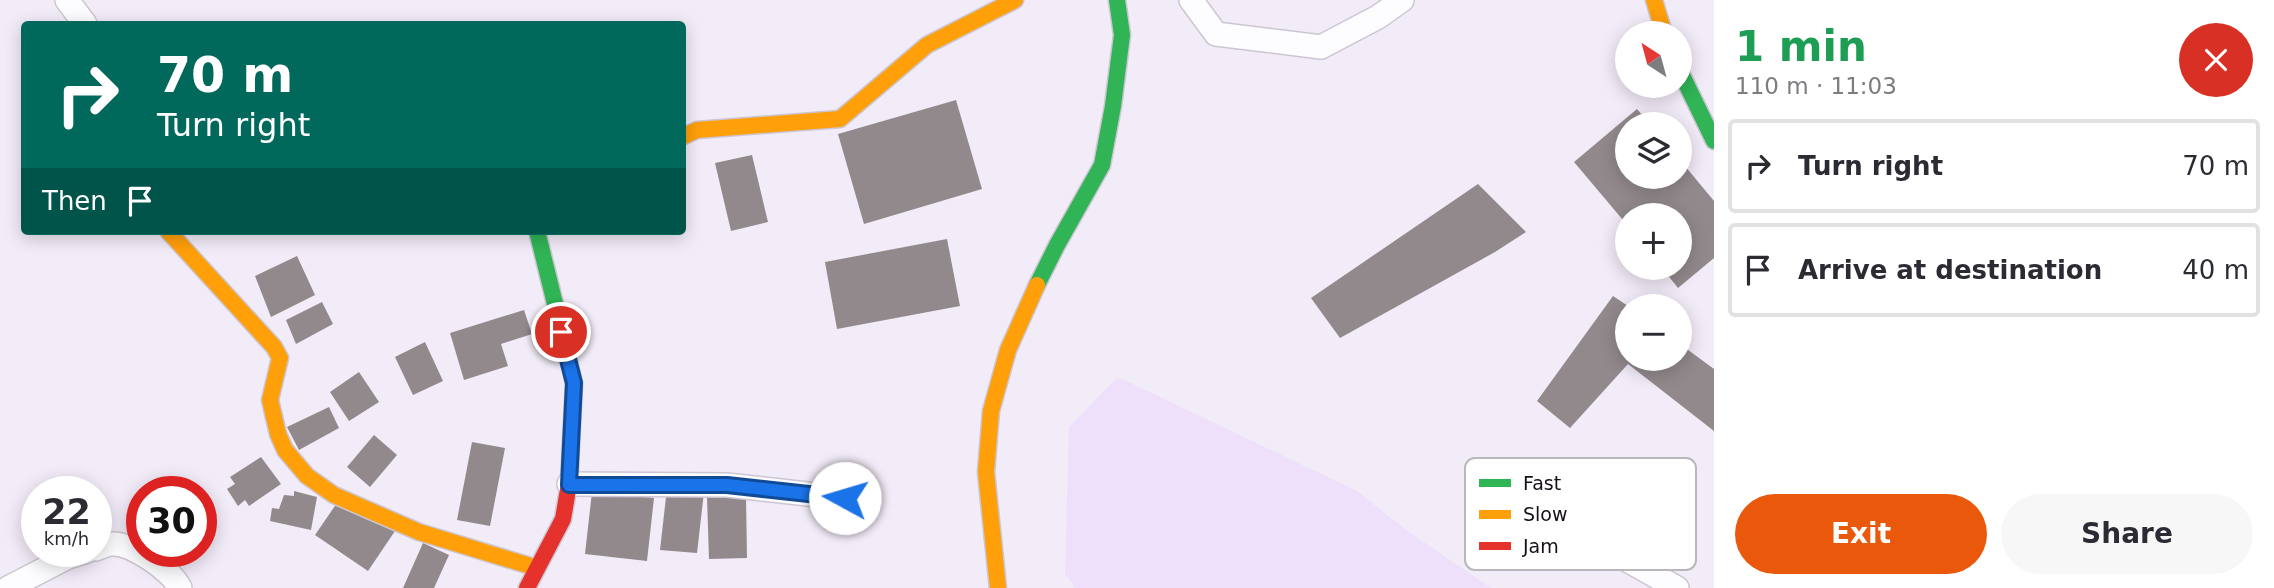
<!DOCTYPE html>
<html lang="en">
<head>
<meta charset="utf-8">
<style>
  body { margin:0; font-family:"DejaVu Sans",sans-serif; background:#f7f7f7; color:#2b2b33; height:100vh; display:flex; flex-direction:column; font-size:26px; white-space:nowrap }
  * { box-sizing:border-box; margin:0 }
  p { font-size:23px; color:#7c7c81 }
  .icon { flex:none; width:38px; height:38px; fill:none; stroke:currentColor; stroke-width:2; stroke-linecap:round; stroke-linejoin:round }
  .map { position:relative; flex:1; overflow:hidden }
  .details { display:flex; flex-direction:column; background:#fff; width:560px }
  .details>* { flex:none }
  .guide { position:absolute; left:21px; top:21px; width:665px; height:214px; border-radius:7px; box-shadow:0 4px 18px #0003; background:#00695c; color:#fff; overflow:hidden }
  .needle { width:46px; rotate:324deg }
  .tools { position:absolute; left:1615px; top:21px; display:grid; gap:14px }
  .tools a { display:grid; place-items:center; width:77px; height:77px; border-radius:50%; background:#fff; box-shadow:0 4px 18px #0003; font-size:35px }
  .speed { position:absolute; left:21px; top:476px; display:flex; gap:14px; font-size:35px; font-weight:700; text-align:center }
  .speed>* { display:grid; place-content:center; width:91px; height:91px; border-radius:50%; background:#fff; box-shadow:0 4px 18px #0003; line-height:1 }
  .speed small { font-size:18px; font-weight:400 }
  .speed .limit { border:10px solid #d22; background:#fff; color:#111 }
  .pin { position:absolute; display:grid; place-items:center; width:60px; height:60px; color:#fff; margin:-30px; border:4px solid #fff; border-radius:50%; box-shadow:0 2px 7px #0007 }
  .me { position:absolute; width:77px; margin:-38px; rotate:276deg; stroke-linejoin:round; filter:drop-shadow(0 0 5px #0008) }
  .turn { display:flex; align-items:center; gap:24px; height:147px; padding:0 21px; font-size:32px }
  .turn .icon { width:91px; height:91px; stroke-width:2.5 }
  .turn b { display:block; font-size:49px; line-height:60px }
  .then { display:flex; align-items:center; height:66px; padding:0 21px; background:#0003; gap:14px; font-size:26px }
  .round { display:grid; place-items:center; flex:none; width:74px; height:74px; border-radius:37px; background:#f7f7f7 }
  .summary { display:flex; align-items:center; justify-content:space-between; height:119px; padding:0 21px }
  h1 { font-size:42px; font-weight:700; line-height:52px; color:#1e9e55 }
  .primary-button { display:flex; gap:14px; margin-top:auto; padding:14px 21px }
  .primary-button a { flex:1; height:80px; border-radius:42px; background:#ea580c; color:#fff; font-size:28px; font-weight:700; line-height:80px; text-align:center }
  .primary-button a+a { background:#f7f7f7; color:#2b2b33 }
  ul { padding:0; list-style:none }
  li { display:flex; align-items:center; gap:21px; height:94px; margin:0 14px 10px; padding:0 7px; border:4px solid #e1e1e2; border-radius:7px }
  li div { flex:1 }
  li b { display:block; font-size:26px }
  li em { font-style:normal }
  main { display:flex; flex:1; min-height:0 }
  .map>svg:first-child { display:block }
  .built { fill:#eedffa }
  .building { fill:#92898c }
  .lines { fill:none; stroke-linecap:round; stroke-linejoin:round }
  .street-casing { stroke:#ccc6d2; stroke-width:26 }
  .fast-casing { stroke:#ccc6d2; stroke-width:19 }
  .slow-casing { stroke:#ccc6d2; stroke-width:19 }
  .jam-casing { stroke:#ccc6d2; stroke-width:19 }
  .street { stroke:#fdfcfe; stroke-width:23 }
  .fast { stroke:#30b455; stroke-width:16 }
  .slow { stroke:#ff9f0a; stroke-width:16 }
  .jam { stroke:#e5322d; stroke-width:16 }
  .route-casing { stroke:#114b97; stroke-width:18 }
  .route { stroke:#1a73e8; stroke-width:12 }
  .key { fill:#fff; stroke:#b9b7ba; stroke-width:2 }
  .key-label { font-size:19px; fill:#150f19 }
</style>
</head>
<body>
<main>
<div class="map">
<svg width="1714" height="588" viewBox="0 0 1714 588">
  <rect width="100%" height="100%" fill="#f2ebf8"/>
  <path class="built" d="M1118,377L1357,491L1406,530L1491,588H1076L1065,574L1069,427Z"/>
  <path class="building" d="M956,100L982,189L864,224L838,134Z
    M1637,109L1650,124H1628V177H1680V160L1714,201V258L1678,288L1662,268H1680V215H1628V226L1574,162Z
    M752,155L768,222L731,231L715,163Z
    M1478,184L1526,232L1495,252L1340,338L1311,298Z
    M947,239L960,306L837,329L825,262Z
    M297,256L315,295L271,317L255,276Z
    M1613,296L1628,306V359H1680V344L1714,369V431L1628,364L1570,428L1537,401Z
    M322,302L333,324L296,344L286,320Z
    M524,310L532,334L501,344L508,366L464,380L450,333Z
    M425,342L443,381L413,395L395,357Z
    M359,372L379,402L349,421L330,392Z
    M329,407L339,428L299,450L287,427Z
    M374,435L397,455L370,487L347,467Z
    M472,442L505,448L490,526L457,520Z
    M261,457L281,484L249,506L245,500L238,506L227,489L235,484L230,477Z
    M667,488L704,492L697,553L660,550Z
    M294,491L317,497L311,530L270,521L272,508L279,509L284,495L294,496Z
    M592,492L654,498L647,561L585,554Z
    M746,496L747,558L709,559L707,497Z
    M339,500L395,531L368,571L315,535Z
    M423,543L449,555L434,588H403Z"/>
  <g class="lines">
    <defs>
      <path id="street" d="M67,0L85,24
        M1191,0L1216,34L1321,47L1378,17L1402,0
        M569,484L727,485L869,501
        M1577,532L1677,588
        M96,549C101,547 107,544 112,544C132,543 172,571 180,588
        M8,588L68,557L87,551"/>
      <path id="fast" d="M1680,71L1714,141
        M537,231L560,324
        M1037,285L1057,245L1102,165L1113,106L1122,35L1117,0"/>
      <path id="slow" d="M1654,0L1664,33
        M682,137L697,130L840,119L927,45L1015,0
        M168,231L274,347L280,358L270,400L278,434L285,450L307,476L334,495L419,532L537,568
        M998,588L986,472L991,411L1008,350L1037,285"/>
      <path id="jam" d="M527,588L563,519L569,484L574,383L560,324"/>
    </defs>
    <use href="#street" class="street-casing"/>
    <use href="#fast" class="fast-casing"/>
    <use href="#slow" class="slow-casing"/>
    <use href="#jam" class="jam-casing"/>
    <use href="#street" class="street"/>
    <use href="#fast" class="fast"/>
    <use href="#slow" class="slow"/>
    <use href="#jam" class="jam"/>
  </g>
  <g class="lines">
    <defs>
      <path id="route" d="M561,332L574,383L569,485H727L845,498"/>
    </defs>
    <use href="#route" class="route-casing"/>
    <use href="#route" class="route"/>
  </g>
  <rect x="1465" y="458" width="231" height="112" rx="10" class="key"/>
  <rect x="1479" y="479" width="32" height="8" fill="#30b455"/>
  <rect x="1479" y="510" width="32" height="9" fill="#ff9f0a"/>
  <rect x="1479" y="542" width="32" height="8" fill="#e5322d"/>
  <g class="key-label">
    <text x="1523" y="490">Fast</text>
    <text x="1523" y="521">Slow</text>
    <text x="1523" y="553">Jam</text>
  </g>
</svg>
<div class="tools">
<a><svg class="needle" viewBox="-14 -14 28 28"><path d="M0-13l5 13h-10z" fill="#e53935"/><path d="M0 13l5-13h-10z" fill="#7c7c81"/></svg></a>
<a><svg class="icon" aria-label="layers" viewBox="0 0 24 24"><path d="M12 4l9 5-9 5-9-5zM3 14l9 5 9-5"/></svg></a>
<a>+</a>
<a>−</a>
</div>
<div class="speed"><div>22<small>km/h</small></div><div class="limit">30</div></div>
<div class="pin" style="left:561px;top:332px;background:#d93025"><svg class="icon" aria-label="arrive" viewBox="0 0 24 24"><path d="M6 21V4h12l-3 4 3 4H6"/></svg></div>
<svg class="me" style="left:845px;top:498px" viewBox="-20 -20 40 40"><circle r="19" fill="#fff"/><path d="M0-13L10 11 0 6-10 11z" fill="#1a73e8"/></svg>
<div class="guide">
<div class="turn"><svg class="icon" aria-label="right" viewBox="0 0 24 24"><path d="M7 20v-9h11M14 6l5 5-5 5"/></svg><div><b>70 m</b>Turn right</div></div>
<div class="then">Then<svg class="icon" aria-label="arrive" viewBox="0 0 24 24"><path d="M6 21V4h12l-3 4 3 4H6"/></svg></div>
</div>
</div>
<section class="details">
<div class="summary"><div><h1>1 min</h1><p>110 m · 11:03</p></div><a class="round" style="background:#d93025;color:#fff"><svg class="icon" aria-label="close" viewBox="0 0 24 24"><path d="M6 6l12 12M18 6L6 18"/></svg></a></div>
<ul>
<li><svg class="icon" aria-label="right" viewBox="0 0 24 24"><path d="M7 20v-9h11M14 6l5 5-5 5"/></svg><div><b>Turn right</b></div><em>70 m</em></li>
<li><svg class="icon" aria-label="arrive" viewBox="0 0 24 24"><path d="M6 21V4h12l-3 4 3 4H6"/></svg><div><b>Arrive at destination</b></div><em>40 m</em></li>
</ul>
<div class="primary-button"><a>Exit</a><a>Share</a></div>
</section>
</main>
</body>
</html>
